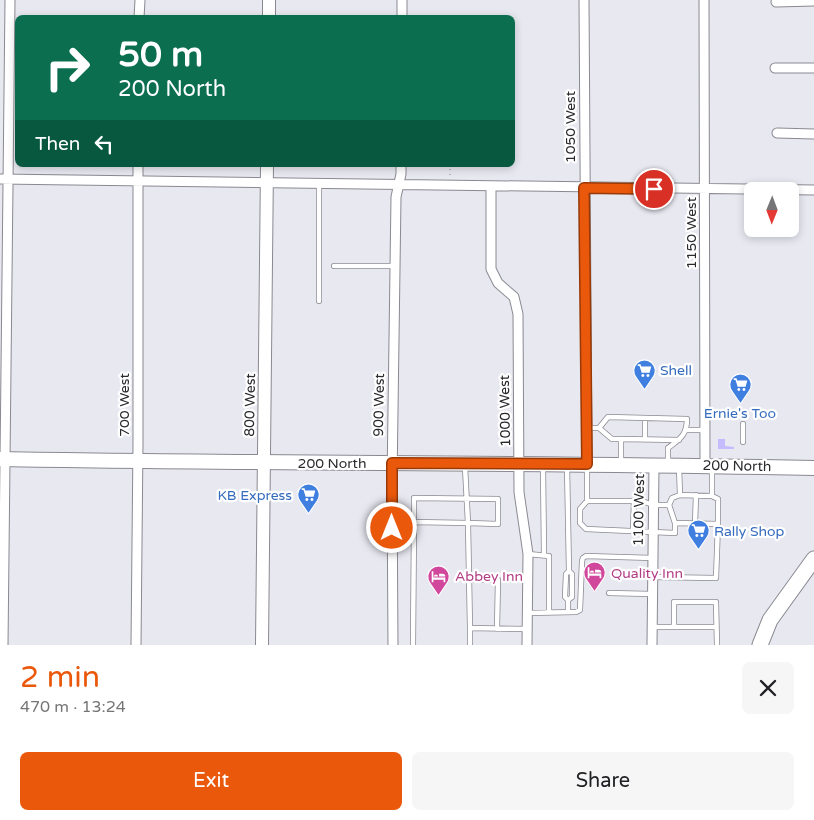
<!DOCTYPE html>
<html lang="en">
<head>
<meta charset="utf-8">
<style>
  body { margin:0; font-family:"Varela Round",sans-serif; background:#f6f6f6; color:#202124; height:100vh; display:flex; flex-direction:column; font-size:19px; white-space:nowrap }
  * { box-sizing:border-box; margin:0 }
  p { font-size:16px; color:#757577 }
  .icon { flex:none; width:28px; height:28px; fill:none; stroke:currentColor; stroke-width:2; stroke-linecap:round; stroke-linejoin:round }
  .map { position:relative; height:645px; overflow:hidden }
  .details { display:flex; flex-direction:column; background:#fff; flex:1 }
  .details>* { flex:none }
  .banner { position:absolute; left:15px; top:15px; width:500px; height:152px; border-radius:8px; box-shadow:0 2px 8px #0003; background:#0b6e4f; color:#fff; overflow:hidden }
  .needle { width:32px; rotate:181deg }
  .buttons { position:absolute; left:744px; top:182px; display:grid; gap:10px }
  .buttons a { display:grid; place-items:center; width:55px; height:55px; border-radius:8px; background:#fff; box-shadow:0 2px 8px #0003; font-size:25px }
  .pin { position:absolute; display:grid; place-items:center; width:42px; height:42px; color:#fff; margin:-21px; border:2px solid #fff; border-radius:50%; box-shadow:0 1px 5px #0007 }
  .me { position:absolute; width:55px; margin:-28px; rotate:0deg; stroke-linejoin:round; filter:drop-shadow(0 0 4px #0008) }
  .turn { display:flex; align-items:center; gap:18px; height:105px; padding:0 20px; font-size:22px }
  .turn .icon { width:65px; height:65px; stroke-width:2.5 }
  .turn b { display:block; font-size:35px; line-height:42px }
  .then { display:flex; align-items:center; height:48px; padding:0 20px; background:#0003; gap:10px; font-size:19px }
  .round { display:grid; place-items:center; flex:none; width:52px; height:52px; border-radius:8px; background:#f6f6f6 }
  .headline { display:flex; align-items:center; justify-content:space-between; height:85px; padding:0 20px }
  h1 { font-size:30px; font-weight:600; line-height:38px; color:#ea580c }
  .button { display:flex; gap:10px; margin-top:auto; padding:10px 20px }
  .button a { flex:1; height:58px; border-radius:8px; background:#ea580c; color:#fff; font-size:20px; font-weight:600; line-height:58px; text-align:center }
  .button a+a { background:#f6f6f6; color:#202124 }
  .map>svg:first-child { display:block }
  .green { fill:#c3bcfe }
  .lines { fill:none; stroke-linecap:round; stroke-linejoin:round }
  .lane-casing { stroke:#8a8991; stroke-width:6 }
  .street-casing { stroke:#8a8991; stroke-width:11 }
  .secondary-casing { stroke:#8a8991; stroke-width:14 }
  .primary-casing { stroke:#8a8991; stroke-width:16 }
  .highway-casing { stroke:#8a8991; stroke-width:17 }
  .path { stroke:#808086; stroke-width:1; stroke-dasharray:1 4; stroke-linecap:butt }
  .lane { stroke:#fff; stroke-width:4.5 }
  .street { stroke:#fff; stroke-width:9 }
  .secondary { stroke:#fff; stroke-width:12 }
  .primary { stroke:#fff; stroke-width:14 }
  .highway { stroke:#fff; stroke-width:15 }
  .route-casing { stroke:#983908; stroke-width:12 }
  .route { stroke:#ea580c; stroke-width:9 }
  .labels { text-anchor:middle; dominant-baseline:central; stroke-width:4.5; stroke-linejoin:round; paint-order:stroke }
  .street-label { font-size:14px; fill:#2a2a2e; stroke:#fff }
  .shop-label { font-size:14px; fill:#366cbe; stroke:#fff; text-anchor:start }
  .hotel-label { font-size:14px; fill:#b23c85; stroke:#fff; text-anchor:start }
</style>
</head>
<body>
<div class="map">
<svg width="814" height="645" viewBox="0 0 814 645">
  <rect width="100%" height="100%" fill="#e8e8f1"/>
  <path class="green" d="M718,439H725V446L734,447V449H718Z"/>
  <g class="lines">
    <defs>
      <path id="lane" d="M334,266H395
        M319,301V185
        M645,418V439
        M743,424V442
        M587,428H599L612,439H621V463
        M599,428L608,417L687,419C687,435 680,439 668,448V464
        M687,430H705
        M621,439L679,440
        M567,466L569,571L566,574L565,597L568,600V612
        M543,467L544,555
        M679,467L680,495
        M712,467V496L718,499V524L675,523V533L586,529L580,523V509L587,501H642L653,505H669L672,498L680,495L712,496
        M587,468V501
        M669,505L675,523
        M414,522V498L498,499V524L468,523L470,628
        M695,524L696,495
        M392,527L414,528
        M633,531L634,501
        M528,554L549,556V612
        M653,577L716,578L718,524
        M470,579L498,580L497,629
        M609,593L652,594
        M568,600L572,597V574L569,571
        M527,613L576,612L580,610L582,561L583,558L586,556L653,558
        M653,627H674
        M716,627H674V602H716L717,645
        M413,645L414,522L468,523L465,467
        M470,645V628L527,629"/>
      <path id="street" d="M584,0L587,464
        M704,0L705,465
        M776,2L814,1
        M139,18L140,0
        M402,18V0
        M775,68H814
        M777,133L814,134
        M0,179L814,190
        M491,186V269L498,283L514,297L518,314L519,492L528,554L527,645
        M3,645L10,0
        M136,645L138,443V165
        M393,645L392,482L396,197L401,174V165
        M652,645L654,465"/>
      <path id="secondary" d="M269,18V0
        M262,645L267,165"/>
      <path id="primary" d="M0,459C271,464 543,462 814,468"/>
      <path id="highway" d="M760,645L770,620L814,559"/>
    </defs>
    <use href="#lane" class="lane-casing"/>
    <use href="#street" class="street-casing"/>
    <use href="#secondary" class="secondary-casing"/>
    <use href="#primary" class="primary-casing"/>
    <use href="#highway" class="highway-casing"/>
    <path class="path" d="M102,167L103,165
      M450,175V165"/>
    <use href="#lane" class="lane"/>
    <use href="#street" class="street"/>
    <use href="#secondary" class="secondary"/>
    <use href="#primary" class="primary"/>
    <use href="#highway" class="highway"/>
  </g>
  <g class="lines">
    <defs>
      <path id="route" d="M392,528V463L587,464L584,188L654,189"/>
    </defs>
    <use href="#route" class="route-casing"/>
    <use href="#route" class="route"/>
  </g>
  <defs>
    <symbol id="supermarket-pin" viewBox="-11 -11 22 30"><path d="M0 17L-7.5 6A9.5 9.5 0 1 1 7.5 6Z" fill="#3f7fe0" stroke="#fff"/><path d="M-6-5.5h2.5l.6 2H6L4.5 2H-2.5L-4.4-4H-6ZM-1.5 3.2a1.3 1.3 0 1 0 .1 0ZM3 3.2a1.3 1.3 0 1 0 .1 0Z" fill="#fff"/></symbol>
    <symbol id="hotel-pin" viewBox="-11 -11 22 30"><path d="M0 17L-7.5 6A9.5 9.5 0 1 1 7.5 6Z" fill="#d1479c" stroke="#fff"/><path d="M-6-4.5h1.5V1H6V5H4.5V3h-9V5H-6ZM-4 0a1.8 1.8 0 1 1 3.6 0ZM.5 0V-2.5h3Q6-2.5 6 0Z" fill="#fff"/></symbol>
  </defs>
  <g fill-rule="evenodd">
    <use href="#supermarket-pin" x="632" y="358" width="25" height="34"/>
    <use href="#supermarket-pin" x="728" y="372" width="25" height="34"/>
    <use href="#supermarket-pin" x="296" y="482" width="25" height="34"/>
    <use href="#supermarket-pin" x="686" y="518" width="25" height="34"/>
    <use href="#hotel-pin" x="582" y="560" width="25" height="34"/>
    <use href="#hotel-pin" x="426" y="564" width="25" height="34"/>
  </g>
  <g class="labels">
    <g class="street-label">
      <text transform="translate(570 127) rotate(-90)">1050 West</text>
      <text transform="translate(691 233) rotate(-90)">1150 West</text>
      <text transform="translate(124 405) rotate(-90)">700 West</text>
      <text transform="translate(250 405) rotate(-89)">800 West</text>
      <text transform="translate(379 405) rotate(-89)">900 West</text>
      <text transform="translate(505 411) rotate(-91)">1000 West</text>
      <text x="332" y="463">200 North</text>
      <text transform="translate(737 466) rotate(1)">200 North</text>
      <text transform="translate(639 510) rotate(-89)">1100 West</text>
    </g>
    <g class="shop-label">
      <text x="660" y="370">Shell</text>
      <text x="740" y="413" text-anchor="middle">Ernie's Too</text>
      <text x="292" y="495" text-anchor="end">KB Express</text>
      <text x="714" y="531">Rally Shop</text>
    </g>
    <g class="hotel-label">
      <text x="611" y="573">Quality Inn</text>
      <text x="455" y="576">Abbey Inn</text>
    </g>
  </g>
</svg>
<div class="buttons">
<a><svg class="needle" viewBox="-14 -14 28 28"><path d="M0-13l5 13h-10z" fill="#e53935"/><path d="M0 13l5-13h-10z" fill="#757577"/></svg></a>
</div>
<div class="pin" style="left:654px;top:189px;background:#d93025"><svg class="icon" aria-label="arrive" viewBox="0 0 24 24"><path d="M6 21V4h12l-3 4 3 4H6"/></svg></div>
<svg class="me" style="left:392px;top:528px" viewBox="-20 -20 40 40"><circle r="17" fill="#ea580c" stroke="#fff" stroke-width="3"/><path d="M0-11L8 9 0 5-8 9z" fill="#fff"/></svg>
<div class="banner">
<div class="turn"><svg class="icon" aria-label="right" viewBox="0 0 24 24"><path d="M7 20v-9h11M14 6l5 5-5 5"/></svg><div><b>50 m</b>200 North</div></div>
<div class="then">Then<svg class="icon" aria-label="left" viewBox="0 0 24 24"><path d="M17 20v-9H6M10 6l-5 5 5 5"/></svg></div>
</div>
</div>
<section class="details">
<div class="headline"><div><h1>2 min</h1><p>470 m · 13:24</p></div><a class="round"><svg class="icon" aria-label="close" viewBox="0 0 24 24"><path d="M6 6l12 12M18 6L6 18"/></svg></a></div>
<div class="button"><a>Exit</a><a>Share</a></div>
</section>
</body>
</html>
